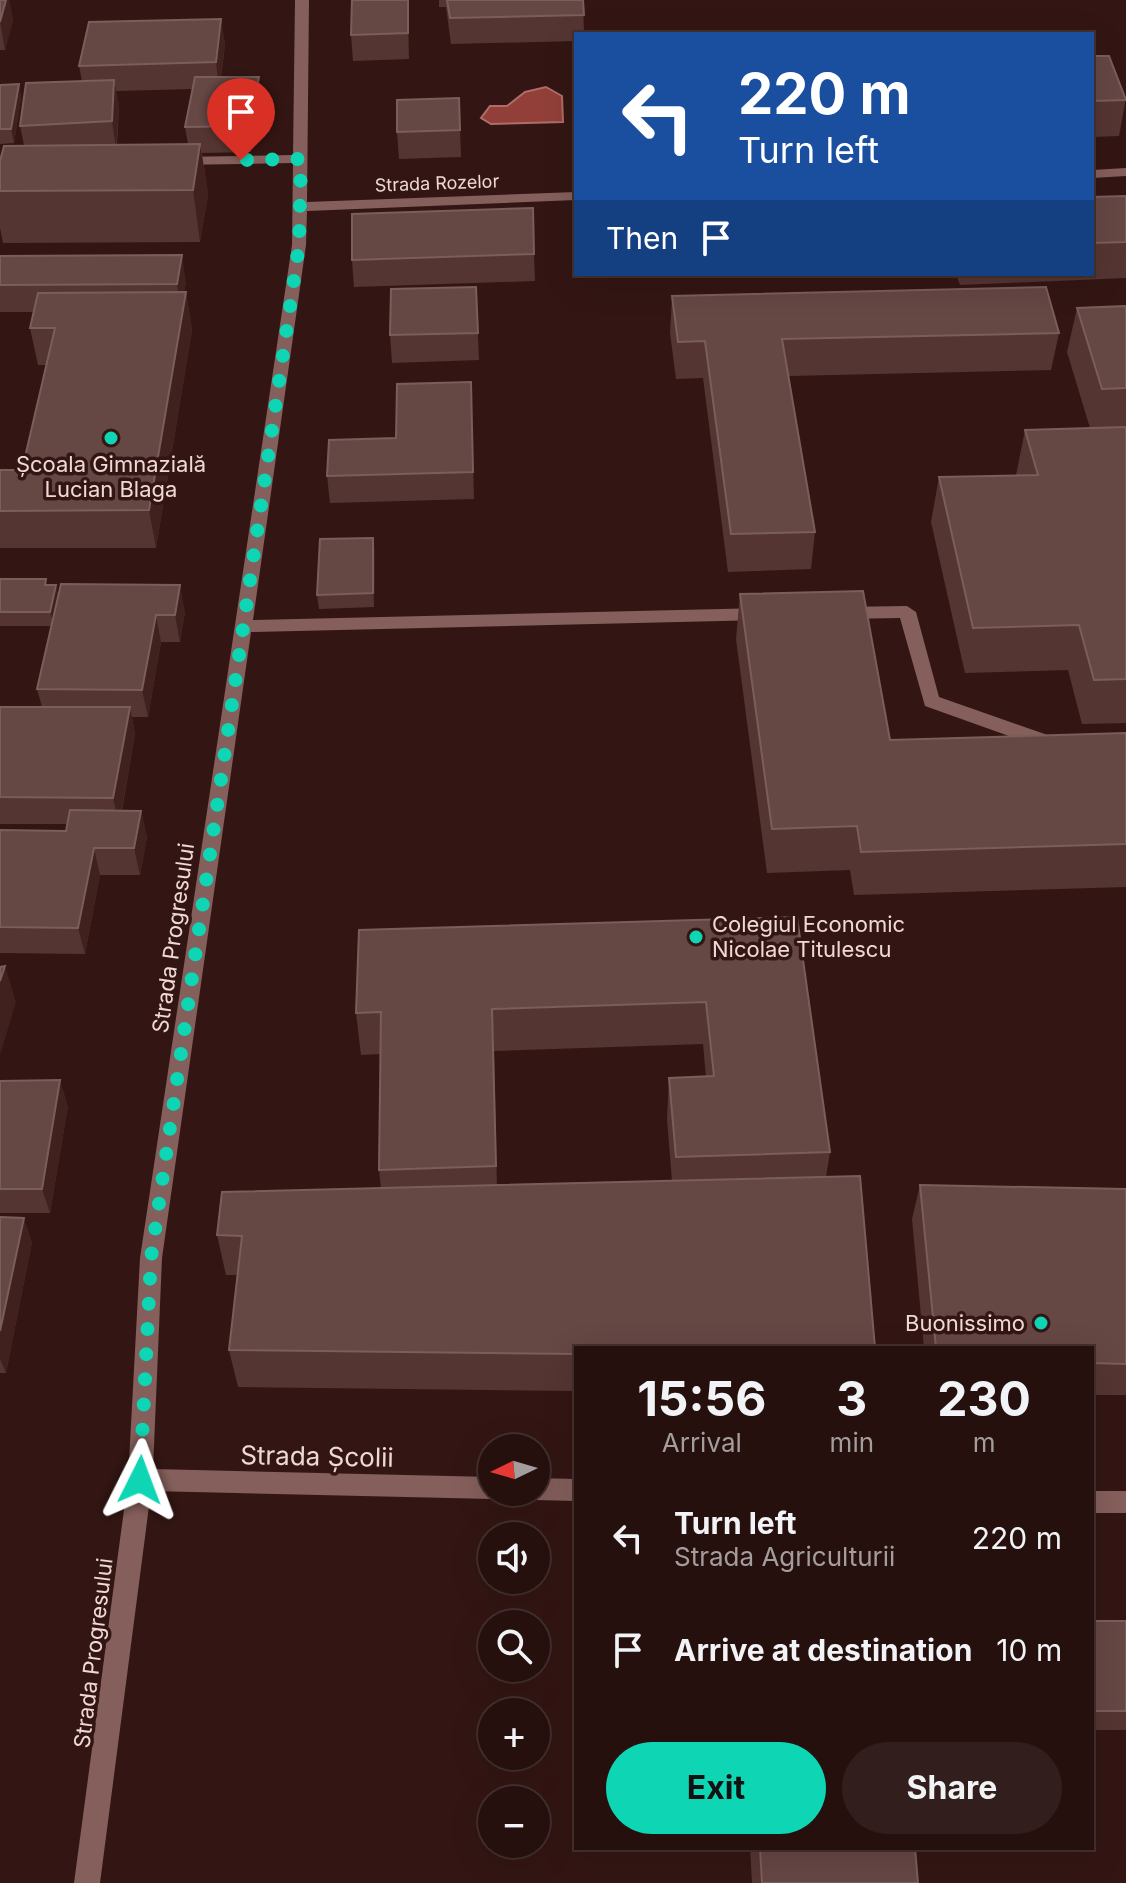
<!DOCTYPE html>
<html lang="en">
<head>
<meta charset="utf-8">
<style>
  body { margin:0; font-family:Inter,sans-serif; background:#321e1c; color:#f1f3f6; height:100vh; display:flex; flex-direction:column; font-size:30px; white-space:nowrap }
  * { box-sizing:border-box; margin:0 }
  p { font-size:26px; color:#a49d9e }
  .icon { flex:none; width:44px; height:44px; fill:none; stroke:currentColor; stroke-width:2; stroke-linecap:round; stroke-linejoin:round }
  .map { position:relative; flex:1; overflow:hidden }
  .drawer { position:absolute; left:574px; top:1346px; width:520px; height:504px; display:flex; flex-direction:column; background:#26100e; border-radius:0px; box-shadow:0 8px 32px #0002,0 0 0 2px #42302e }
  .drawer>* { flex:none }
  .banner { position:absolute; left:574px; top:32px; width:520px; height:244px; border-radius:0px; box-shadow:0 8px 32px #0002,0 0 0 2px #42302e; background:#1a4fa0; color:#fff; overflow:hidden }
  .needle { width:52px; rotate:265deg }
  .fabs { position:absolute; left:478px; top:1434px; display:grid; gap:16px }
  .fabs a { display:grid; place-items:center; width:72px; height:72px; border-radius:50%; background:#26100e; box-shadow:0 8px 32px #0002,0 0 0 2px #42302e; font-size:40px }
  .pin { position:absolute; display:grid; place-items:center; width:68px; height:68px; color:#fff; margin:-82px -34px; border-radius:50% 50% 50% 0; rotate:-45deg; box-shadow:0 0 8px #0007 }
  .pin .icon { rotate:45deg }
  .me { position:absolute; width:88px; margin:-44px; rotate:3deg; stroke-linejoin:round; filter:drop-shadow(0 0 6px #0008) }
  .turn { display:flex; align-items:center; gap:28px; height:168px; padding:0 32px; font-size:36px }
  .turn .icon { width:104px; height:104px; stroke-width:2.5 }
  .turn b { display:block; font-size:56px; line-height:68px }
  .then { display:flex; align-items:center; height:76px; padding:0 32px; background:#0003; gap:16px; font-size:30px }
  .eta { display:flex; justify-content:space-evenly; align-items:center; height:136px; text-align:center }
  .eta b { font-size:48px; font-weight:700; line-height:56px }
  .cta { display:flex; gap:16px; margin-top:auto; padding:16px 32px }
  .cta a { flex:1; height:92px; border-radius:48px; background:#0ed5b4; color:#111; font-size:32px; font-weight:700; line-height:92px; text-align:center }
  .cta a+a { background:#321e1c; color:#f1f3f6 }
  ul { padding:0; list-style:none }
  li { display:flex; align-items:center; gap:24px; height:112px; padding:0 32px }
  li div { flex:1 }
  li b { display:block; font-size:30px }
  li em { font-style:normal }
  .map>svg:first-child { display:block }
  .water { fill:#923f39; stroke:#ae6d68; stroke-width:2 }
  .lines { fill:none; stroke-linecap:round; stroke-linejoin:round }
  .minor { fill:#855f5b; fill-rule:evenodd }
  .wall { fill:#553532; fill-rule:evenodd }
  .shaded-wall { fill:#40211e }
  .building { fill:#654744; stroke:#7a5e5b; stroke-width:2 }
  .route { stroke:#0ed5b4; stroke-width:14; stroke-dasharray:0 25.2 }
  .poi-dot { fill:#0ed5b4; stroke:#331613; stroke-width:3 }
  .labels { text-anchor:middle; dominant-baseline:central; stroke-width:7; stroke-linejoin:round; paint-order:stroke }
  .far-street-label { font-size:18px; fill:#eed9d6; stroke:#331613 }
  .poi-label { font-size:22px; fill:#eed9d6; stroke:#331613 }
  .street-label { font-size:22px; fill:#eed9d6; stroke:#331613 }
  .near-street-label { font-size:26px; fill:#eed9d6; stroke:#331613 }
</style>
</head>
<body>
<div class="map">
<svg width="1126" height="1883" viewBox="0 0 1126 1883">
  <rect width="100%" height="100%" fill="#331613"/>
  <path class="water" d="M546,87L562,96L563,122L491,124L481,118L490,106H507L525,92Z"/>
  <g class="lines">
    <path class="minor" d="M295,0H309L307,202L576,192V200L307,211L306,245L253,620L765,608L774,614L765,620L251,632L162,1258L153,1469L492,1477V1492H502L492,1499L151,1491L100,1883H74L128,1480L140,1258L292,245L293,163L176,165L169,161L176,157L293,155Z
      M1126,168V176L1092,178V170Z
      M907,606L916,612L939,697L1059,739L1061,744L1059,749H1045L925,706L900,618L841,619L832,613L841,607Z
      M536,1478L576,1479V1501L536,1500L527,1497L525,1492H536Z
      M1092,1491H1126V1513H1092Z"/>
  </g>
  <path class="wall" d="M0,0H9L13,20L5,50H0Z
    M439,0H583L584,34H576V41L451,44L446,7H439Z
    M221,19L225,45L221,77L263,103L251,152L202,153L208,195L200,242L3,243L0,228V161L24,145L20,126L82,81L79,66ZM193,89L185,127L188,144L117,145L119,106L116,91Z
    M409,21V59L353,61L351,35Z
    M1092,56L1126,98L1119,136L1092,137Z
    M19,84L21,98L14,143L0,144V85Z
    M459,98L461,157L399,159L397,132Z
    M1126,196V278L960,285L956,274H1092V197Z
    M534,254L535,281L354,287L352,260Z
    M0,256L186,282L184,292H186L192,330L156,548H0V470H22L46,365H38L30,328L33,312H0Z
    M634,274H734L634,276Z
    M476,287L479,360L392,363L390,335Z
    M672,296L1059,333L1051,370L789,376L815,532L811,569L728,572L703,378L676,379L670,333Z
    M1126,306V723L1082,724L1068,670L965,673L931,522L939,477L1016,475L1025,430L1090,428L1067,352L1077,308Z
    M471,382L474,499L330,503L327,476L396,438Z
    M373,538L375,552L374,607L319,609L317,595Z
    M0,579L47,585L59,595L185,612L180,642H161L148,717H132L135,734L122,810L141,811L147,837L140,875H100L85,954L0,953V830L66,831L67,824H0V707H42L37,689L52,626H0Z
    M740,594L890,740L1126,733V887L854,895L850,870L767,873L736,639Z
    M797,917L830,1152L826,1177L576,1348V1391L238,1387L229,1350L237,1275H226L217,1235L381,1188L379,1170L381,1054L361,1055L356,1013ZM703,1044L706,1077L669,1078L667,1119L672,1181L497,1185L494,1051Z
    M0,1081L68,1106L50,1213H0Z
    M920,1185L1126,1189V1395H1092V1348H924L912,1219Z
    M0,1217L32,1242L6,1373H0Z
    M1092,1621H1126V1730H1092Z
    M750,1848H915L918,1883H752Z"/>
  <path class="shaded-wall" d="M6,0H9L13,20L5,50L0,22Z
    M408,0L409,21V59L408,33Z
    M221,19L225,45L219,89L216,62Z
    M259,77L263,103L251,152L248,126Z
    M114,80L119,106L116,148L112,121Z
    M19,84L21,98L14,143L11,129Z
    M200,144L208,195L200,242L193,190Z
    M182,255L186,282L181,311L177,284Z
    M186,292L192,330L156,548L149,510Z
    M373,538L375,552L374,607L373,593Z
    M56,585L60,599L54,626L50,612Z
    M180,585L185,612L180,642L175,615Z
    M156,615L161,642L148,717L142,690Z
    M130,707L135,734L119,824L113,798Z
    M141,811L147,837L140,875L134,848Z
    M94,848L100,875L85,954L78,928Z
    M5,966L16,1002L0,1055V981Z
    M492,1009L494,1051L497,1206L496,1166Z
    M60,1080L68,1106L50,1213L42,1189Z
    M24,1218L32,1242L6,1373L0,1359V1331Z"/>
  <path class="building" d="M0,0H6L0,22Z
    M352,0H408V33L351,35Z
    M447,0H583L584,15L450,18Z
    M221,19L216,62L79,66L89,22Z
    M1092,56H1109L1126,100L1092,101Z
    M195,77H259L248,126L185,127Z
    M114,80L112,121L20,126L26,83Z
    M19,84L11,129H0V85Z
    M459,98L460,130L397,132V100Z
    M200,144L193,190L0,191V161L4,146Z
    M1126,196V242L1092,243V197Z
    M533,208L534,254L352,260V214Z
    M182,255L177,284L0,285V256Z
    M476,287L478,333L390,335L391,289Z
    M1046,287L1059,333L782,339L815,532L731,534L705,341L678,342L672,296Z
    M186,292L149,510L0,511V470H22L55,328H30L38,293Z
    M1126,306V388L1102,389L1077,308Z
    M471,382L473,472L327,476L329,440L396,438L397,384Z
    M1126,427V679L1094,680L1079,625L973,628L939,477L1038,475L1025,430Z
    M373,538V593L317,595L320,539Z
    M0,579H46L45,585H56L50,612H0Z
    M61,584L180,585L175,615H156L142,690L37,689Z
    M863,591L890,740L1126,733V844L861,852L857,826L772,829L740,594Z
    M0,707H130L113,798L0,797Z
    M70,810L141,811L134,848H94L78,928L0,927V830L66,831Z
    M797,917L830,1152L676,1157L669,1078L714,1076L706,1002L492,1009L496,1166L379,1170L381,1012L356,1013L359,930Z
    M5,966L0,981V967Z
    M60,1080L42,1189H0V1081Z
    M860,1176L875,1348H576V1354L229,1350L242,1236L217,1235L222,1192Z
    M920,1185L1126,1189V1364L1092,1363V1348H936Z
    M0,1217L24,1218L0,1331Z
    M1092,1621H1126V1711H1092Z
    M760,1848H915L918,1883H762Z"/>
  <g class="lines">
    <path class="route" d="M140,1480L151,1258L299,245L301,159L241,160"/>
  </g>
  <g class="poi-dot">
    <circle cx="111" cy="438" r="8"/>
    <circle cx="696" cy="937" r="8"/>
    <circle cx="1041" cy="1323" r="8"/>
  </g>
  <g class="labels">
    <g class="far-street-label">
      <text transform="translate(437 183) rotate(-2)">Strada Rozelor</text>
    </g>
    <g class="poi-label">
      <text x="111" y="464">Școala Gimnazială<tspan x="111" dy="25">Lucian Blaga</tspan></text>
      <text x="712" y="924" text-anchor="start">Colegiul Economic<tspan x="712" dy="25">Nicolae Titulescu</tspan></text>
      <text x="1025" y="1323" text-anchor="end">Buonissimo</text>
    </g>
    <g class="street-label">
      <text transform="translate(173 938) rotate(-82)">Strada Progresului</text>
      <text transform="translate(93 1653) rotate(-83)">Strada Progresului</text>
    </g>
    <g class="near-street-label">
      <text transform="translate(317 1456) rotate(1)">Strada Școlii</text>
    </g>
  </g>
</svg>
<div class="fabs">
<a><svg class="needle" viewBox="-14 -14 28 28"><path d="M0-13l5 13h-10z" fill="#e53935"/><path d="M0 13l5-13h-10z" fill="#a49d9e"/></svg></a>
<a><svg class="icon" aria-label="sound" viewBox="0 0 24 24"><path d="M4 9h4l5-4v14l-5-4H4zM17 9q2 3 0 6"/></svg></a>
<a><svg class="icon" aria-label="search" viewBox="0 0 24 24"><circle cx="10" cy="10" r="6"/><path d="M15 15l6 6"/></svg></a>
<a>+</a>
<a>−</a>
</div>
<div class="pin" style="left:241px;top:160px;background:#d93025"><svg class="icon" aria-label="arrive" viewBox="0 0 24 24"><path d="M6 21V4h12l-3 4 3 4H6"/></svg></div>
<svg class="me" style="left:140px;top:1480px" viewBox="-20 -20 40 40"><path d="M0-17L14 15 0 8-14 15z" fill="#0ed5b4" stroke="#fff" stroke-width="4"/></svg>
<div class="banner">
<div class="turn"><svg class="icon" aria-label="left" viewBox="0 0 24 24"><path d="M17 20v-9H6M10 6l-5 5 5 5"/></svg><div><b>220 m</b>Turn left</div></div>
<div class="then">Then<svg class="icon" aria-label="arrive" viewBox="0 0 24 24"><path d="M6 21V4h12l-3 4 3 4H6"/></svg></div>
</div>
<section class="drawer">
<div class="eta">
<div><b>15:56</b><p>Arrival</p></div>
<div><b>3</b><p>min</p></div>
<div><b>230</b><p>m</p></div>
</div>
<ul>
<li><svg class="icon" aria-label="left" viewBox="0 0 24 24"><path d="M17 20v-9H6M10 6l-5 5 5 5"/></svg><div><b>Turn left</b><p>Strada Agriculturii</p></div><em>220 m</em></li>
<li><svg class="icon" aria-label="arrive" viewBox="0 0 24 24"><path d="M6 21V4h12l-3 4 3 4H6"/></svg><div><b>Arrive at destination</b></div><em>10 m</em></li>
</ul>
<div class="cta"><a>Exit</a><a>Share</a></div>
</section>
</div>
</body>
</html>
